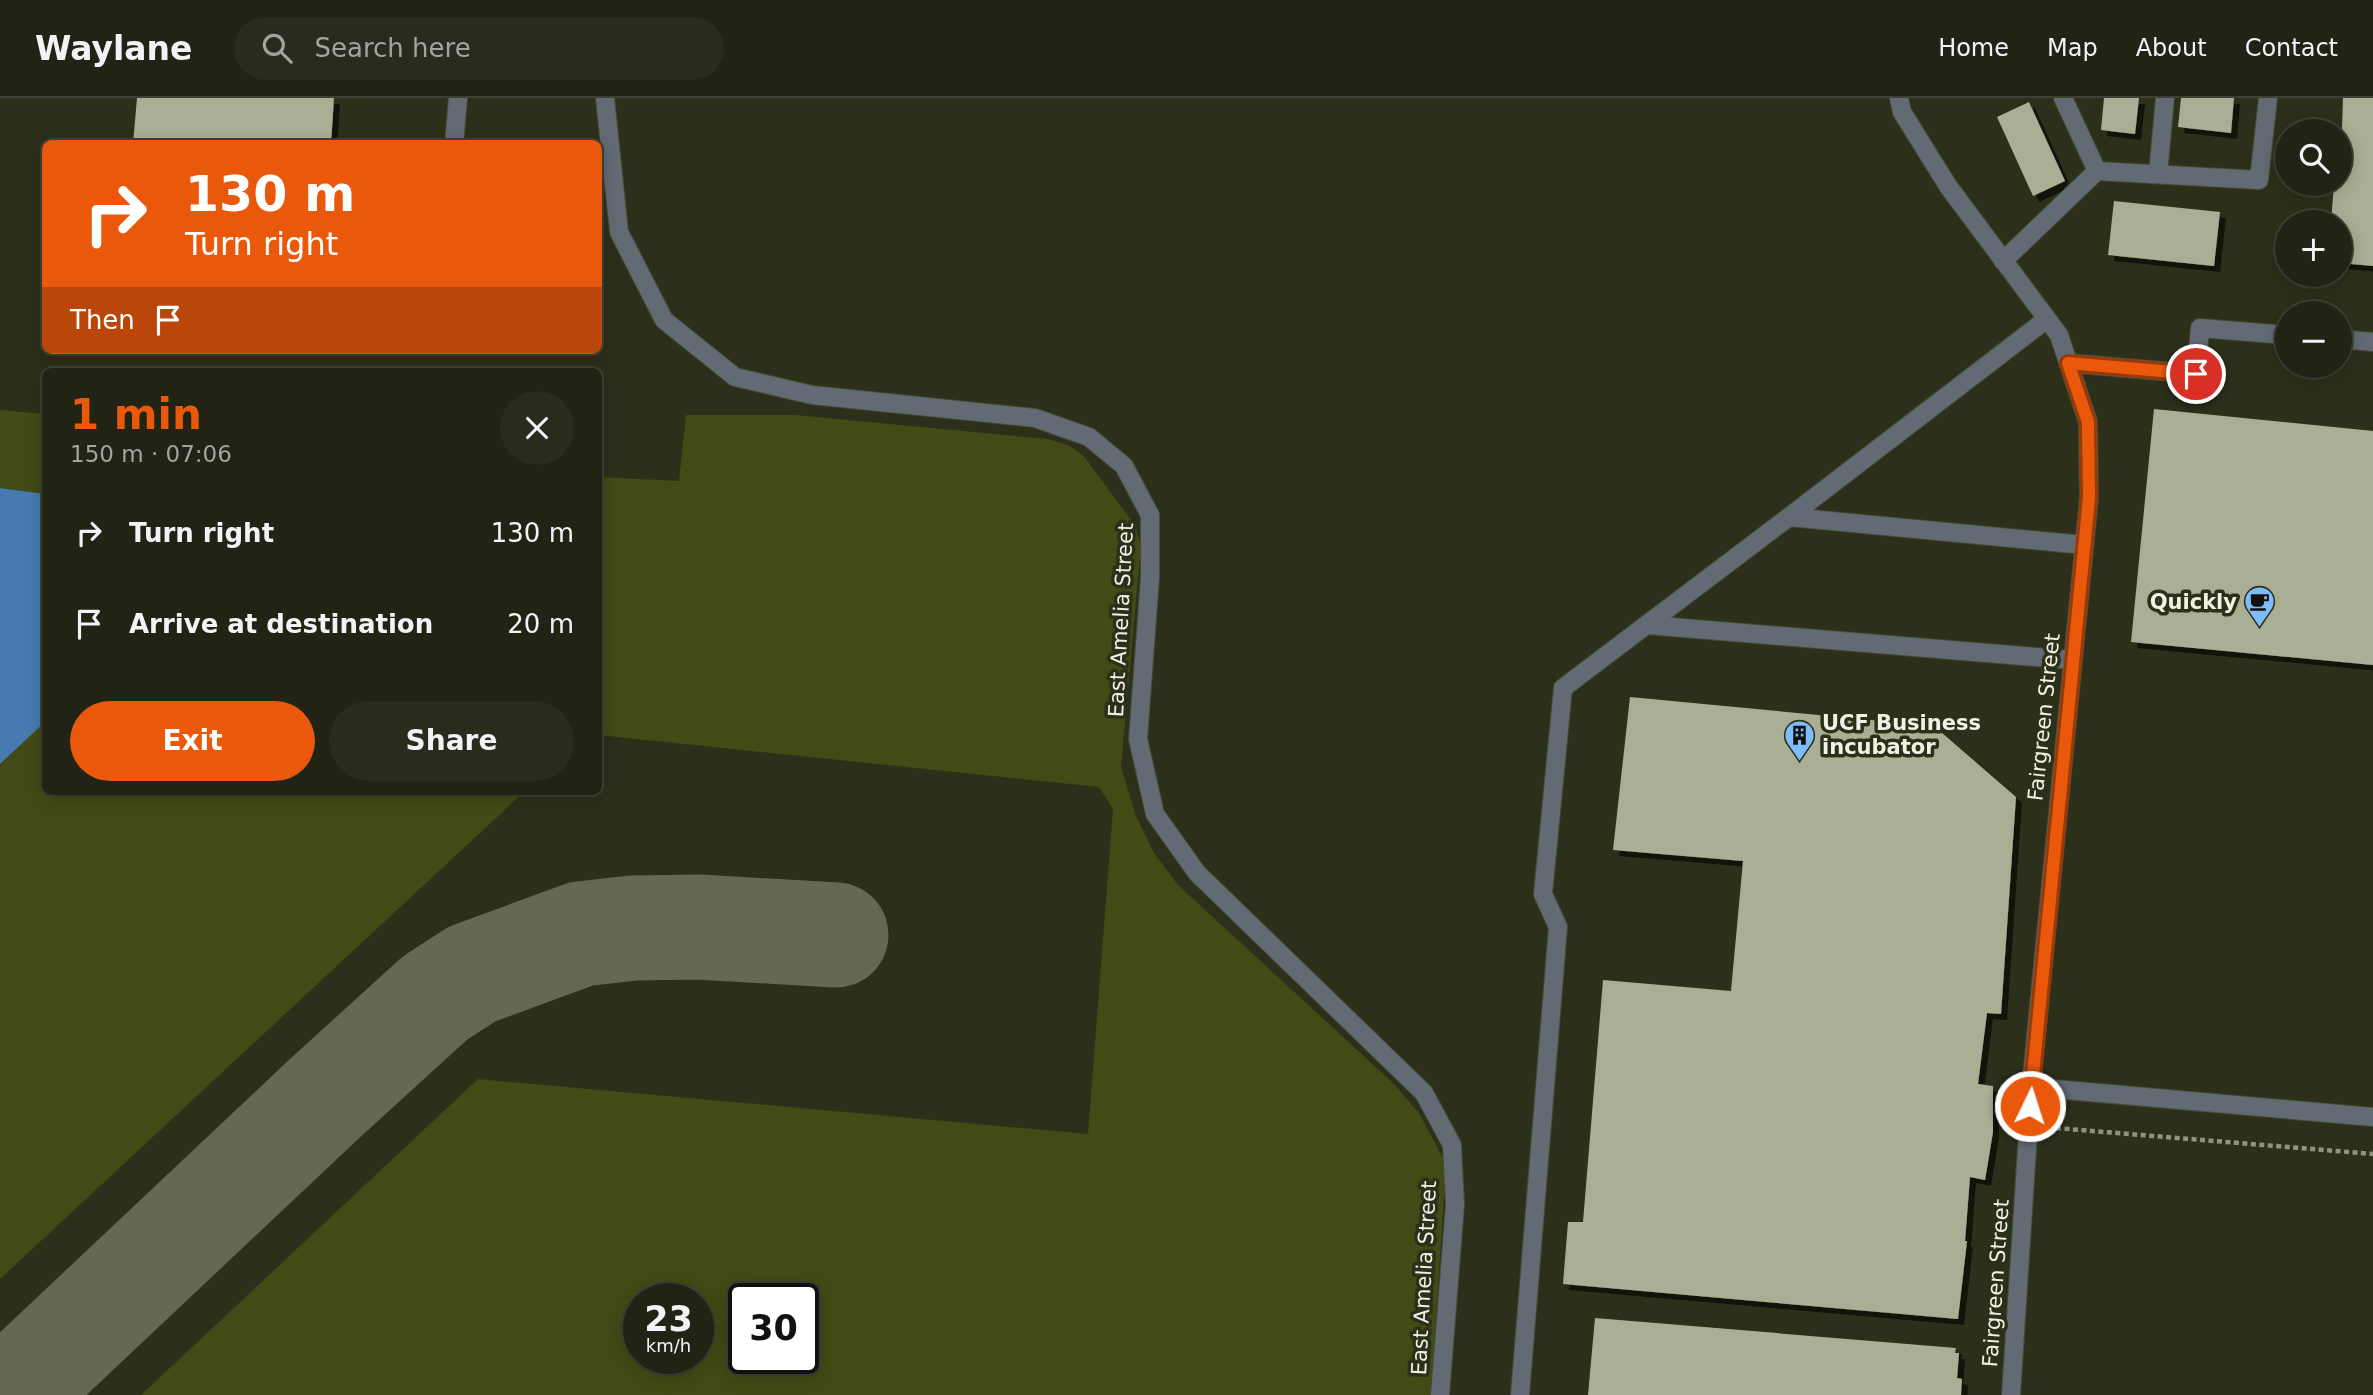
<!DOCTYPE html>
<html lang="en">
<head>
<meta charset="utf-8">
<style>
  body { margin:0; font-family:"DejaVu Sans",sans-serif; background:#292c1d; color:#f1f3f6; height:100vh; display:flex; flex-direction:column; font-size:26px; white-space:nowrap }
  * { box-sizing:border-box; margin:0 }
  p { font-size:23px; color:#a2a4a0 }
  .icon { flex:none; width:38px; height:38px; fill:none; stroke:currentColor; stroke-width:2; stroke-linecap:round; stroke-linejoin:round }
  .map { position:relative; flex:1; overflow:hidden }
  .drawer { position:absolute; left:42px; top:270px; width:560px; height:427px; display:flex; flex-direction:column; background:#212414; border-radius:10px; box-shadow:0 4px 18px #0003,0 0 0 2px #3e4134 }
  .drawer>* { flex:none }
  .top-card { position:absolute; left:42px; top:42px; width:560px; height:214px; border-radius:10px; box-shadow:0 4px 18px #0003,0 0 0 2px #3e4134; background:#ea580c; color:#fff; overflow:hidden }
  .tools { position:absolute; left:2275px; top:21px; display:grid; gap:14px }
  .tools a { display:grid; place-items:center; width:77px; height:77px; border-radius:50%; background:#212414; box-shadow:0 4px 18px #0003,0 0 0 2px #3e4134; font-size:35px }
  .speed { position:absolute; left:623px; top:1185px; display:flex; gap:14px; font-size:35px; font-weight:700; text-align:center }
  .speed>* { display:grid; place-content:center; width:91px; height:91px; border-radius:50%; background:#212414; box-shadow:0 4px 18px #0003,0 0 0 2px #3e4134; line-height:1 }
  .speed small { font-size:18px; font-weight:400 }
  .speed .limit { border:4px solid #111; border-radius:10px; background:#fff; color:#111 }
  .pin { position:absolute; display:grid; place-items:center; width:60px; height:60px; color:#fff; margin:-30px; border:4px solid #fff; border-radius:50%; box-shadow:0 2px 7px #0007 }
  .me { position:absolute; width:77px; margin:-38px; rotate:4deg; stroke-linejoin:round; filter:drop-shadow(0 0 5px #0008) }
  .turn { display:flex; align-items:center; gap:24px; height:147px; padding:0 28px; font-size:32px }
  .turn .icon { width:91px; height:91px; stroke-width:2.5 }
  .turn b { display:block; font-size:49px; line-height:60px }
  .then { display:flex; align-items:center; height:66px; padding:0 28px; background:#0003; gap:14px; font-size:26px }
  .round { display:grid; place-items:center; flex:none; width:74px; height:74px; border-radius:37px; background:#292c1d }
  .headline { display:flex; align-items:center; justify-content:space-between; height:119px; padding:0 28px }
  h1 { font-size:42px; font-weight:600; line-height:52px; color:#ea580c }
  .button { display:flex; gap:14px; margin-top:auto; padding:14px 28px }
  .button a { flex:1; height:80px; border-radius:42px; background:#ea580c; color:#fff; font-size:28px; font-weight:600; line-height:80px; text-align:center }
  .button a+a { background:#292c1d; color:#f1f3f6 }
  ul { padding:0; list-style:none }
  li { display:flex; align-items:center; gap:21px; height:91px; padding:0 28px }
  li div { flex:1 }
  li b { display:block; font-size:26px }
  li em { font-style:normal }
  header { display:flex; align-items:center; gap:42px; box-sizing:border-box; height:98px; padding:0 35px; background:#212414; border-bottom:2px solid #3e4134 }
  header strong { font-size:33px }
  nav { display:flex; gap:38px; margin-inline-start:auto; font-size:24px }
  .search { width:490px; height:63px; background:#292c1d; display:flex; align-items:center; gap:18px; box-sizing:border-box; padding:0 24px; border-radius:38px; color:#a2a4a0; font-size:26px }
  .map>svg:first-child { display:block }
  .green { fill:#434a15; fill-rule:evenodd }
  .water { fill:#477bb0 }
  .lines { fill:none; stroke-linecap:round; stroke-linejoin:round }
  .taxiway { stroke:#646854; stroke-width:105 }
  .building { fill:#a9af94; filter:url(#shadow) }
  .minor-casing { stroke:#474b36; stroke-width:20 }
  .path { stroke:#909482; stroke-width:4.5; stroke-dasharray:5 3.5; stroke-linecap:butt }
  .minor { stroke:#626a73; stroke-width:18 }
  .route-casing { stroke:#983908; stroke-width:18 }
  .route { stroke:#ea580c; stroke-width:12 }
  .labels { text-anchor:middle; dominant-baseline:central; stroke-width:7; stroke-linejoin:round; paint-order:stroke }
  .poi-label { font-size:21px; font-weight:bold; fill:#eff2e4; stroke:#2c301a; text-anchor:end }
  .street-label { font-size:21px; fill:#eff2e4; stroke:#2c301a }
</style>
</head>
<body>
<header>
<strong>Waylane</strong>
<div class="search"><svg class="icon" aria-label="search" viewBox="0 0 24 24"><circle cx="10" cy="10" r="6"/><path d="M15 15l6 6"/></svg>Search here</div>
<nav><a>Home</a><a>Map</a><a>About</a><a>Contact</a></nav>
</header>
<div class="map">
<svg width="2373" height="1297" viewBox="0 0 2373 1297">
  <defs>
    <filter id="shadow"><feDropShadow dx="6" dy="6" stdDeviation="0" flood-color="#0009"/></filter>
  </defs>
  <rect width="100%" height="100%" fill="#2c301a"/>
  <path class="green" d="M0,312L45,316V396L0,390Z
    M686,317H795L1047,341L1068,347L1083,357L1134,426L1141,446L1121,669L1136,718L1154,755L1178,787L1392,984L1419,1015L1446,1066L1431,1297H141L478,981L1088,1036L1113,711L1099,689L598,637L599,379L679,383ZM639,1200H698V1260H639ZM744,1200H803V1260H744Z
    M45,623L46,693H525L0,1181V666Z"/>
  <path class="water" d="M0,390L45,396L46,623L0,666Z"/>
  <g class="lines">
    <path class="taxiway" d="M10,1297L323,1002L435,900L472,876L581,836L633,830L698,829L836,837"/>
  </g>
  <path class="building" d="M137,0H334L331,46H133Z
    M2104,0H2139L2135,36L2101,32Z
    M2181,0H2234L2231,35L2178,29Z
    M2343,0H2373V168L2340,165V124H2331L2334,86H2340Z
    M2029,4L2065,83L2033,98L1997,19Z
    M2114,103L2220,114L2214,168L2108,157Z
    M2154,311L2373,333V567L2131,544Z
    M1630,599L1934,628L2016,699L2001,916L1987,915L1978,986L1993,988V1034L1985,1082L1970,1079L1965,1143H1967L1958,1221L1563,1186L1568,1124H1583L1603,882L1731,893L1743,763L1613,752Z
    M1595,1220L1956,1250L1955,1255H1959L1957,1280L1962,1281L1961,1297H1588Z"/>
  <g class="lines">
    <defs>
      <path id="minor" d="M605,0L619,134L664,222L735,279L812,297L1035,320L1089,339L1124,368L1150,417V480L1138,641L1155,716L1197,775L1424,995L1452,1047L1455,1107L1440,1297
        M1899,0L1902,14L1948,88L2059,237L2088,324L2089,400L2031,989L2011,1297
        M2063,0L2097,73
        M454,46L458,0
        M2158,76L2165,0
        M2003,163L2097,73L2259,82L2268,0
        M2340,241L2373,244
        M2068,265L2196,276L2200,230L2287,237
        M1789,419L2047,221
        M1647,527L2072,562
        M2031,989L2373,1019
        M1520,1297L1558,829L1543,796L1563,590L1789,419L2084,447"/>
    </defs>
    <use href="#minor" class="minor-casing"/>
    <path class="path" d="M2056,1030L2373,1056"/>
    <use href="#minor" class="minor"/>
  </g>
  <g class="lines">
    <defs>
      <path id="route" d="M2030,1008L2089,400L2088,324L2068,265L2196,276"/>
    </defs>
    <use href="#route" class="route-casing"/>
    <use href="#route" class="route"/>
  </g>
  <defs>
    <symbol id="cafe-pin" viewBox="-11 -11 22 30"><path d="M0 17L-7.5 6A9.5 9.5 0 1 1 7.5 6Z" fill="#81bcfa" stroke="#2c301a"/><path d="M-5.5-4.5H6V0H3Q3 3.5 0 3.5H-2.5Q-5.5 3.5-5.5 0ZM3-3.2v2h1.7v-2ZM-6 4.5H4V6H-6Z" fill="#111"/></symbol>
    <symbol id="building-pin" viewBox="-11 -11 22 30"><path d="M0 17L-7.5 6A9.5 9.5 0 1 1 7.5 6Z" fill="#81bcfa" stroke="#2c301a"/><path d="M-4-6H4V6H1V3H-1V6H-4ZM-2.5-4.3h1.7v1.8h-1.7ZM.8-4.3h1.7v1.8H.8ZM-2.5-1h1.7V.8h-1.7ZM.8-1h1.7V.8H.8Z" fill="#111"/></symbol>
  </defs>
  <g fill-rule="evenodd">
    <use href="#cafe-pin" x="2242" y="486" width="35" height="47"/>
    <use href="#building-pin" x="1782" y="620" width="35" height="47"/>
  </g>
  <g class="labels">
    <g class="poi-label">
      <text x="2237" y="504">Quickly</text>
      <text x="1822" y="625" text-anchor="start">UCF Business<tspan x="1822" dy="24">incubator</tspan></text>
    </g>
    <g class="street-label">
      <text transform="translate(1121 522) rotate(-87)">East Amelia Street</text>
      <text transform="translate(2044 619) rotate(-84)">Fairgreen Street</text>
      <text transform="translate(1424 1180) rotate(-87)">East Amelia Street</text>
      <text transform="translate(1996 1185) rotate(-86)">Fairgreen Street</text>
    </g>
  </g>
</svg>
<div class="tools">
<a><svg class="icon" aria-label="search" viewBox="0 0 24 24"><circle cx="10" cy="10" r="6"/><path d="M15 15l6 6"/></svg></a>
<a>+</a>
<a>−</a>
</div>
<div class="speed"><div>23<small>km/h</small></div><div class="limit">30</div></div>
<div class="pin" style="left:2196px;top:276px;background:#d93025"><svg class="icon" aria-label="arrive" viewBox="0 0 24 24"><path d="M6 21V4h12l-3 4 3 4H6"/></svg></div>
<svg class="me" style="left:2030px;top:1008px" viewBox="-20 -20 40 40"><circle r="17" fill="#ea580c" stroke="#fff" stroke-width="3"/><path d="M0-11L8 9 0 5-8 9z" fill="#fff"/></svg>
<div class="top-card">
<div class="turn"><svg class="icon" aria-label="right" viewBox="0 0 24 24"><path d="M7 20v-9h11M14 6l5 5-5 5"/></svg><div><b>130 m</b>Turn right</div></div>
<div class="then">Then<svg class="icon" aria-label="arrive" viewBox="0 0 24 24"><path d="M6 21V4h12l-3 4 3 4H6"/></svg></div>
</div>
<section class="drawer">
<div class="headline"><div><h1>1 min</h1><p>150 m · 07:06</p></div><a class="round"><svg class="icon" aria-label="close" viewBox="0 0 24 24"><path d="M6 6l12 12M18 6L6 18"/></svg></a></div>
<ul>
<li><svg class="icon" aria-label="right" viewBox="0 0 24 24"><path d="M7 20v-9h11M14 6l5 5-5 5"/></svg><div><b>Turn right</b></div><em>130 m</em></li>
<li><svg class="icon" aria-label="arrive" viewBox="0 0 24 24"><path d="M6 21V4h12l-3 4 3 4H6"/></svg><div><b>Arrive at destination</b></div><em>20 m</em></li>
</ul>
<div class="button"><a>Exit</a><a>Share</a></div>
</section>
</div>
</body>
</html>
